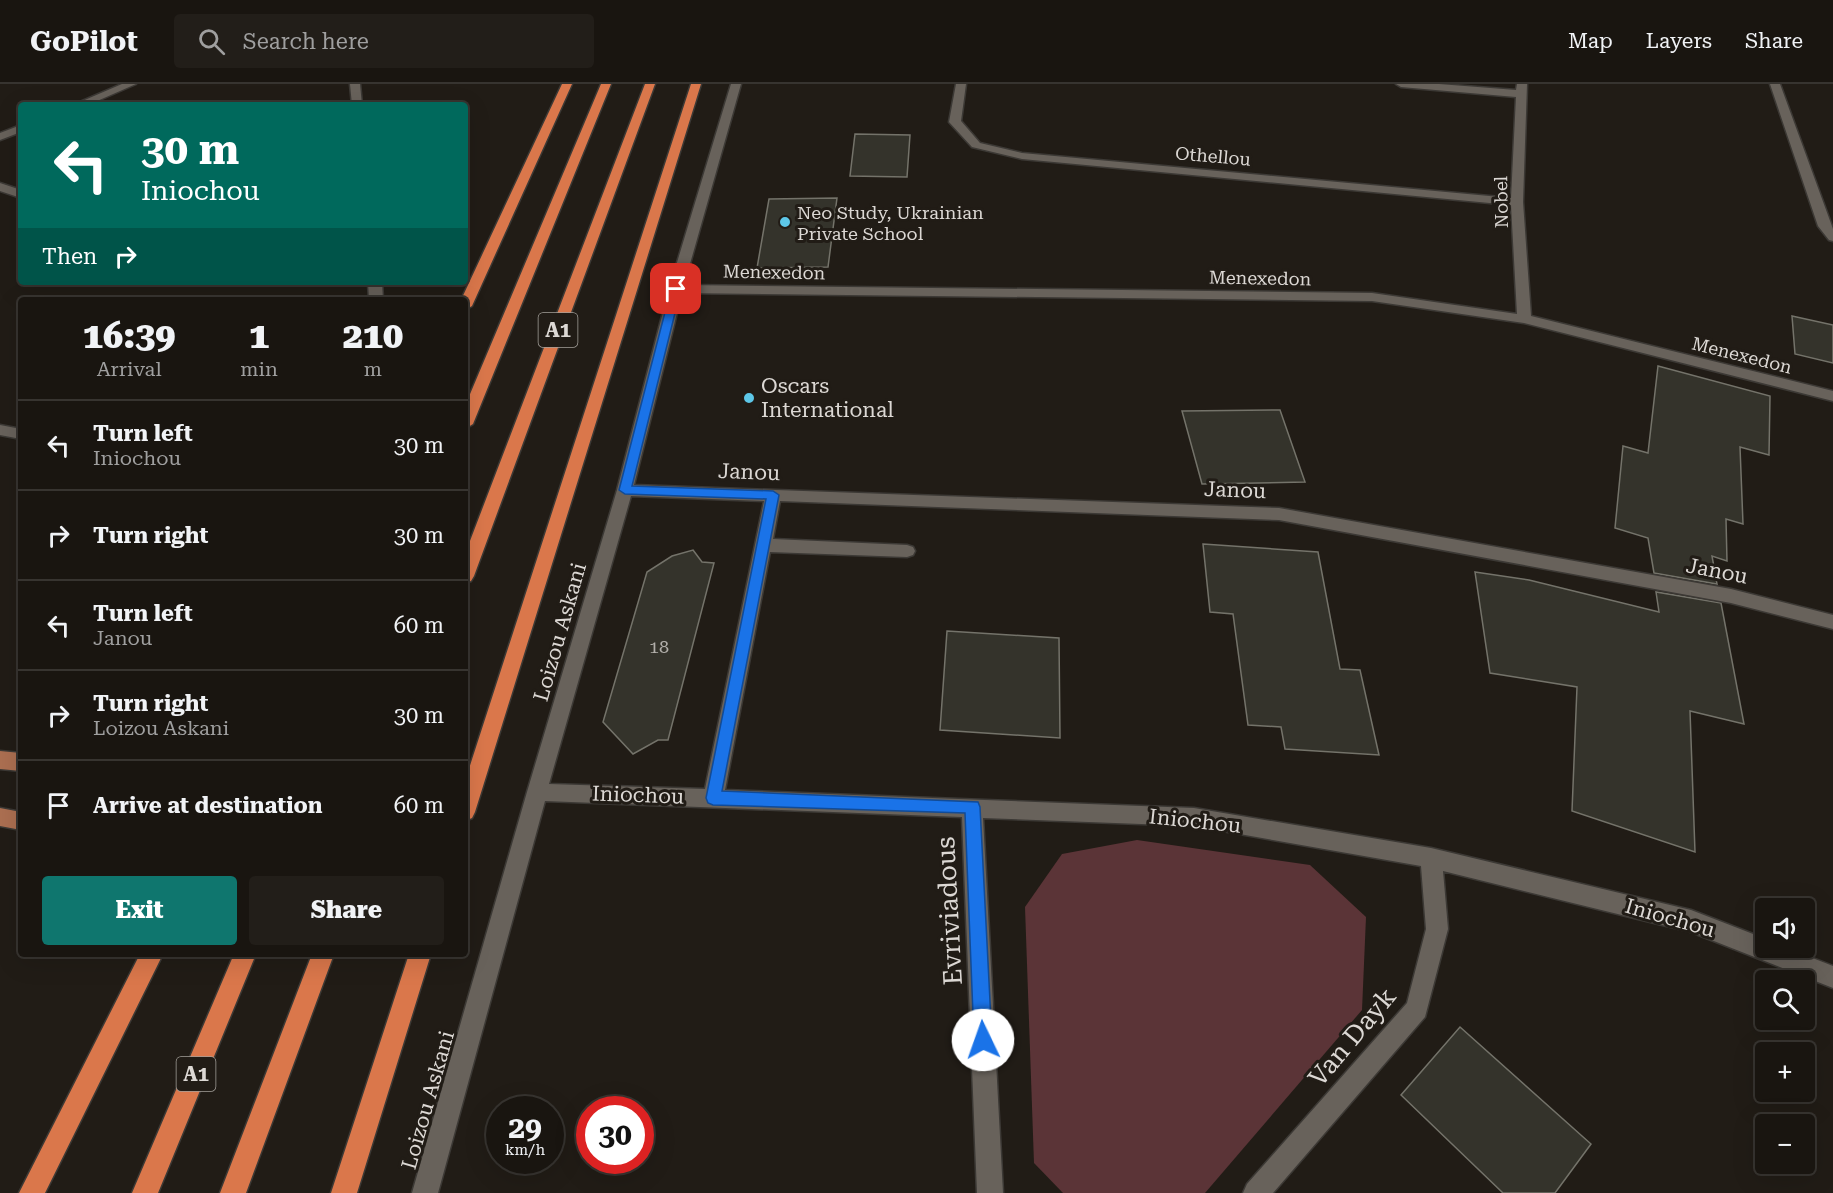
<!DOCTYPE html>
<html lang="en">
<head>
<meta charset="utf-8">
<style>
  body { margin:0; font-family:"Roboto Serif",serif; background:#221e19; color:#f1f3f6; height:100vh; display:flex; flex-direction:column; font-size:22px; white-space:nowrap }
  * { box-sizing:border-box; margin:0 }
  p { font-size:20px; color:#9f9f9f }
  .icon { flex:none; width:33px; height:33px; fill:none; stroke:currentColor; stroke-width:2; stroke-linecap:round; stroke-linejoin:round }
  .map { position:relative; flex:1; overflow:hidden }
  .panel { position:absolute; left:18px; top:213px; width:450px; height:660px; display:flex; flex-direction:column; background:#191510; border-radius:6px; box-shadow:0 6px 24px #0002,0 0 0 2px #373430 }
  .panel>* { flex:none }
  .top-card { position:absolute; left:18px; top:18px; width:450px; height:183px; border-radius:6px; box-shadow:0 6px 24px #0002,0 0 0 2px #373430; background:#00695c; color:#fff; overflow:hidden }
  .controls { position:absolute; left:1755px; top:814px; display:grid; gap:12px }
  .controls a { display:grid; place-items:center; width:60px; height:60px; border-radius:6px; background:#191510; box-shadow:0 6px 24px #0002,0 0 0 2px #373430; font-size:30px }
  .speed { position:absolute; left:486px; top:1012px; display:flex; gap:12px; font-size:30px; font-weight:700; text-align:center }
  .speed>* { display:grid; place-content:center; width:78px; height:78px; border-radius:50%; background:#191510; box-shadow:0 6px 24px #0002,0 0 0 2px #373430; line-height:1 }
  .speed small { font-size:15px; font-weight:400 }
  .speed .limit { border:9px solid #d22; background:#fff; color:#111 }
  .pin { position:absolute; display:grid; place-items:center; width:51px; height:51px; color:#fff; margin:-26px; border-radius:12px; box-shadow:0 3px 9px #0006 }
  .me { position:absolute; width:66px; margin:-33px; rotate:357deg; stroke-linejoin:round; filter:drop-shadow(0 0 4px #0008) }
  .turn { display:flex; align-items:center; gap:21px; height:126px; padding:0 24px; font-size:27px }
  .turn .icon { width:78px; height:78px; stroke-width:2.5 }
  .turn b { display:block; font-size:42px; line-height:51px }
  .then { display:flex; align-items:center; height:57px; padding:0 24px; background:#0003; gap:12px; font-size:22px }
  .eta { display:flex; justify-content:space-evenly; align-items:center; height:102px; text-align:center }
  .eta b { font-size:36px; font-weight:800; line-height:42px }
  .action { display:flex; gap:12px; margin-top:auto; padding:12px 24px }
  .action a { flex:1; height:69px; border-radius:6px; background:#0f766e; color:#fff; font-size:24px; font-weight:800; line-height:69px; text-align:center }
  .action a+a { background:#221e19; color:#f1f3f6 }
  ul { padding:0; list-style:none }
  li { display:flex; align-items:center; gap:18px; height:90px; padding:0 24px; border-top:2px solid #373430 }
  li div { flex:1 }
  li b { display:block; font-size:22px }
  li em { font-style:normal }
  header { display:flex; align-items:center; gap:36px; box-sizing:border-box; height:84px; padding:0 30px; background:#191510; border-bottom:2px solid #373430 }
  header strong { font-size:28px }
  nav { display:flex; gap:33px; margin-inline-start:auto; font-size:21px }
  .search { width:420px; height:54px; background:#221e19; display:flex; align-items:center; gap:15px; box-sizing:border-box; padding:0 21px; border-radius:6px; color:#9f9f9f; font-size:22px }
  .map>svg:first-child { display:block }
  .green { fill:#5b3437 }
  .building { fill:#34332b; stroke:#74736a; stroke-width:1.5 }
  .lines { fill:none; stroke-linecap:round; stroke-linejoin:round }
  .minor-casing { stroke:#3c3935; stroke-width:3 }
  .major-casing { stroke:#3c3935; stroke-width:3 }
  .highway-casing { stroke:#3c3935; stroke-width:3 }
  .minor { fill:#68625b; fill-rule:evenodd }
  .major { fill:#ac6f51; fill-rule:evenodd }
  .highway { fill:#da774b; fill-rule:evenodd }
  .route { fill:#1a73e8; stroke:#114b97; stroke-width:1.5 }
  .poi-dot { fill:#5dc7e8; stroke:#211c16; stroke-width:2 }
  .labels { text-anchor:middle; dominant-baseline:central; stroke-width:6; stroke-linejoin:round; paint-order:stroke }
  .far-street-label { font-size:18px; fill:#dcd8d4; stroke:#211c16 }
  .far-poi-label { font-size:18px; fill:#dcd8d4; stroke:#211c16; text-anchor:start }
  .number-label { font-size:18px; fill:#b2afaa }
  .shield { fill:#211c16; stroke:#a4a09b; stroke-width:1.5 }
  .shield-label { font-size:20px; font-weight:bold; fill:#dcd8d4 }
  .poi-label { font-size:21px; fill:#dcd8d4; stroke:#211c16; text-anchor:start }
  .street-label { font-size:21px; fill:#dcd8d4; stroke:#211c16 }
  .near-street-label { font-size:26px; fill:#dcd8d4; stroke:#211c16 }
</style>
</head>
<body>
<header>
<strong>GoPilot</strong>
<div class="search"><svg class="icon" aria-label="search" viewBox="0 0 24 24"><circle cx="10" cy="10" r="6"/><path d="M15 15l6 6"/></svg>Search here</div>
<nav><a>Map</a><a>Layers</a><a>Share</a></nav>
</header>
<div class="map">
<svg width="1833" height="1109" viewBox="0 0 1833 1109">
  <rect width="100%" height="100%" fill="#211c16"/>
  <path class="green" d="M1137,756L1310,781L1366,833L1362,926L1205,1109H1063L1034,1079L1025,823L1062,770Z"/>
  <path class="building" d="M855,50L910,51L907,93L850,92Z
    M837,114L828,183L757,184L769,115Z
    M1792,232L1833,241V279L1795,270Z
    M1658,282L1770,312L1769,371L1740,363L1743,440L1726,435L1727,477L1712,472L1717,500L1654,489L1648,454L1615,444L1623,362L1648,369Z
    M1280,326L1305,398L1202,400L1182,327Z
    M1203,460L1318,468L1340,585L1360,586L1379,671L1285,665L1281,643L1248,641L1233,530L1210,528Z
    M693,466L702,478L714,479L668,656H658L633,670L603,638L647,488L672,472Z
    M1475,488L1529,496L1659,528L1656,508L1721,519L1744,640L1690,627L1695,768L1572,727L1577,603L1490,589Z
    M947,547L1059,554L1060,654L940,646Z
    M1460,943L1591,1060L1555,1109H1503L1401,1011Z"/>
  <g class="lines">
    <defs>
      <path id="minor" d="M122,0H136L88,21H73Z
        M350,0H360L362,21H352Z
        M731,0H741L684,201L1372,209L1517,230L1511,121L1022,75L972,63L949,38L956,0H966L961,37L980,59L1022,69L1511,114L1516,13L1401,3L1396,0H1439L1516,6L1517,0H1527L1523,118L1531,232L1833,307V317L1524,239L1372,217L682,209L634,401L1279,424L1731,505L1833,531V545L1731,519L1279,436L780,417L773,455L907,461L913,463L915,467L913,471L907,473L770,468L725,706L1194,724L1431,764L1691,826L1766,855V864H1787L1833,882V904L1691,848L1443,787L1448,845L1425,933L1273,1109H1243L1247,1100L1407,919L1426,845L1421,782L1194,742L983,734L1003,1109H977L962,733L545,717L438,1109H412L527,708L617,406L669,205ZM631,412L764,417L705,705L549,700Z
        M1770,0H1780L1833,145V157L1829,156L1818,142Z
        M21,41V48L0,56V49Z
        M0,99L21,106V114L0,107Z
        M368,198H382L383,216H369Z
        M0,341L21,345V355L0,351Z"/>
      <path id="major" d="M0,667L21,669V687L0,685Z
        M0,724L21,728V746L0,742Z"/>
      <path id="highway" d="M562,0H572L472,222L465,226V216H461Z
        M601,0H611L473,340L465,345V322Z
        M645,0H655L474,492L471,497L465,499V470Z
        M691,0H701L475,728L472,734L465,737V697Z
        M140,870H163L45,1109H19Z
        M234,870H256L158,1109H132Z
        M312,870H334L246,1109H220Z
        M409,870H431L357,1109H331Z"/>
    </defs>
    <use href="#minor" class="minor-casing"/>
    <use href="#major" class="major-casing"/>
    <use href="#highway" class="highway-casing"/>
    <use href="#minor" class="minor"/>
    <use href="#major" class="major"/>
    <use href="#highway" class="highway"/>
  </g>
  <path class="route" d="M676,202L681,205L632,402L773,407L779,411L722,707L978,718L980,723L992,956L989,963L983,965L977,963L974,956L965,729L713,721L708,719L706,714L766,415L625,410L619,406L671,205Z"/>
  <g class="poi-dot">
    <circle cx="785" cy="138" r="6"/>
    <circle cx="749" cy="314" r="6"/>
  </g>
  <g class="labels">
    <g class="far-street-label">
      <text transform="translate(1213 72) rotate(5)">Othellou</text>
      <text transform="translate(1501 118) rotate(-91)">Nobel</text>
      <text transform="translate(774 188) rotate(1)">Menexedon</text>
      <text transform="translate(1260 194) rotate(1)">Menexedon</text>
      <text transform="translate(1742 271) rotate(14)">Menexedon</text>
    </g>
    <g class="far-poi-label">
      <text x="797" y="128">Neo Study, Ukrainian<tspan x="797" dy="21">Private School</tspan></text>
    </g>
    <g class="number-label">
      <text x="659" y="562">18</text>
    </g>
    <g class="shield">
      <rect x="538.5" y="229" width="39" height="34" rx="4.5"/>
      <rect x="176.5" y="973" width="39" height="34" rx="4.5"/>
    </g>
    <g class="shield-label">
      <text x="558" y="246">A1</text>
      <text x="196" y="990">A1</text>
    </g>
    <g class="poi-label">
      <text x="761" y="302">Oscars<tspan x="761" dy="24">International</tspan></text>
    </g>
    <g class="street-label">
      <text transform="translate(749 388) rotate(2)">Janou</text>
      <text transform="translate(1235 406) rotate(2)">Janou</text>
      <text transform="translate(1717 487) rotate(11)">Janou</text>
      <text transform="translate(560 548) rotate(-74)">Loizou Askani</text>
      <text transform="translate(638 711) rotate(2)">Iniochou</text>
      <text transform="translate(1195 737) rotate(6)">Iniochou</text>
      <text transform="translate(1670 834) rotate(16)">Iniochou</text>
      <text transform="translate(428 1016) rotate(-74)">Loizou Askani</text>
    </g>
    <g class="near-street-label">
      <text transform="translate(949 827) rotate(-93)">Evriviadous</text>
      <text transform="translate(1352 953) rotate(-50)">Van Dayk</text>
    </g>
  </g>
</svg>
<div class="controls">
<a><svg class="icon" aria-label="sound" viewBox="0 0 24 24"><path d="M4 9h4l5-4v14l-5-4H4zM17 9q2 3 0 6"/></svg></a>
<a><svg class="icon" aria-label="search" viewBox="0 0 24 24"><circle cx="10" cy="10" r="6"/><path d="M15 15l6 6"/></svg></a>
<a>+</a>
<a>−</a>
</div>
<div class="speed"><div>29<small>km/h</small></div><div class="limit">30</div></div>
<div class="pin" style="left:676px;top:205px;background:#d93025"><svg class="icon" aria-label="arrive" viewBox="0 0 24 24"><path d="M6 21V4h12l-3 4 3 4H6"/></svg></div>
<svg class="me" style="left:983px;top:956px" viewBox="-20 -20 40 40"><circle r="19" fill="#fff"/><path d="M0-13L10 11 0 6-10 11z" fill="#1a73e8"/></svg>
<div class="top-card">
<div class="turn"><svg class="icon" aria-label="left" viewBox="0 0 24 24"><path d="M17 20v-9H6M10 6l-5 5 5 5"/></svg><div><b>30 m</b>Iniochou</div></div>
<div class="then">Then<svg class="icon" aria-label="right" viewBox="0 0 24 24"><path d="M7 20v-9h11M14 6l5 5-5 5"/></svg></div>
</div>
<section class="panel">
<div class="eta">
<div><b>16:39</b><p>Arrival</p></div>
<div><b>1</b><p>min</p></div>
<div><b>210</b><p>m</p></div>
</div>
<ul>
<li><svg class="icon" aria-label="left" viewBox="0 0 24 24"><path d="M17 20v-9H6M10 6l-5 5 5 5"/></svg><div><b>Turn left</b><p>Iniochou</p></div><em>30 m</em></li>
<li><svg class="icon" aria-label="right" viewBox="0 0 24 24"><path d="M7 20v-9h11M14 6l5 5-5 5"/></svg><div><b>Turn right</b></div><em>30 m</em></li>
<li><svg class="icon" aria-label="left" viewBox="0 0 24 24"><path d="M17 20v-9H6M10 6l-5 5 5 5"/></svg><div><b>Turn left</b><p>Janou</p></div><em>60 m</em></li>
<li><svg class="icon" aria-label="right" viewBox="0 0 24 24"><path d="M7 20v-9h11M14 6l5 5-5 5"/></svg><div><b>Turn right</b><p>Loizou Askani</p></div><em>30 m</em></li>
<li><svg class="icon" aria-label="arrive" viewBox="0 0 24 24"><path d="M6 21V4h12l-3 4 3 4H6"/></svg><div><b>Arrive at destination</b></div><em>60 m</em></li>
</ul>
<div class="action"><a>Exit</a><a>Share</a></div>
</section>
</div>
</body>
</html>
